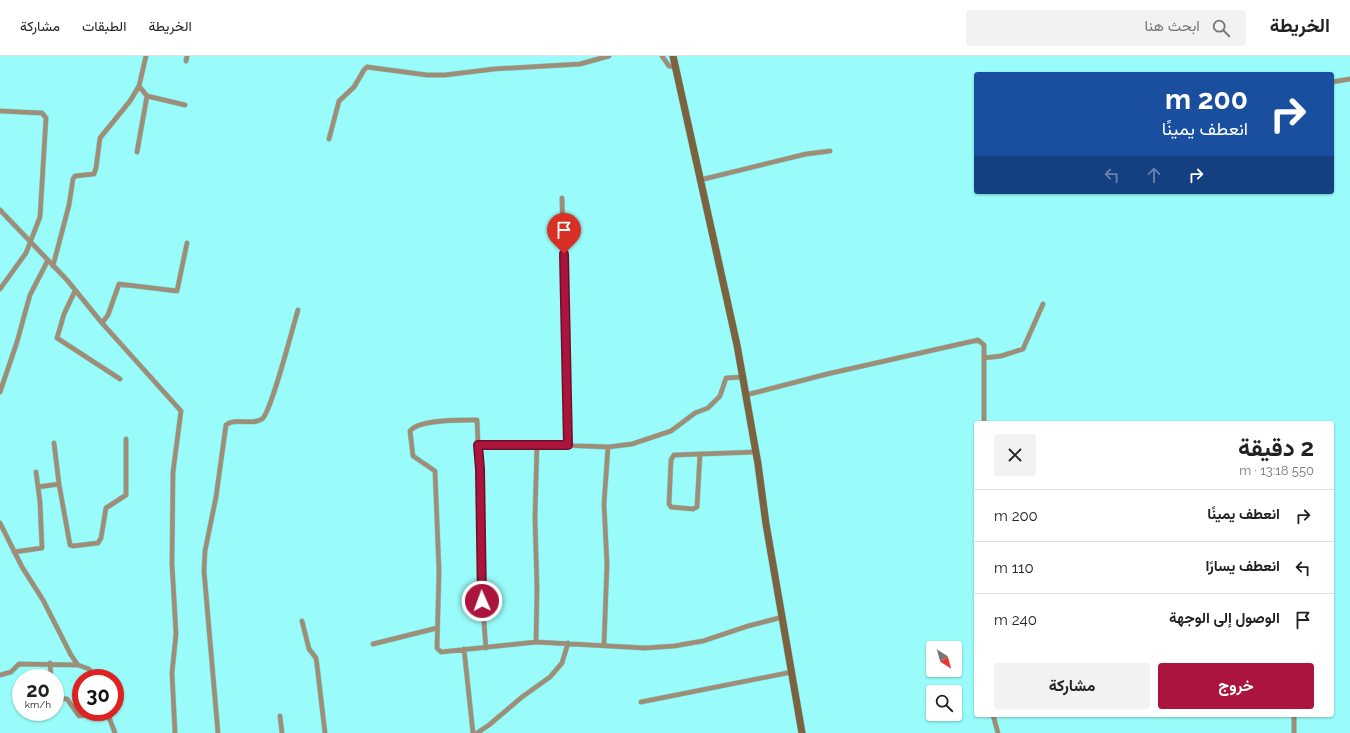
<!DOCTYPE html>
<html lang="ar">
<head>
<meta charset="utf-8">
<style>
  body { margin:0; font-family:Raleway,Vazirmatn,sans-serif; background:#f2f2f2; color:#222; direction:rtl; height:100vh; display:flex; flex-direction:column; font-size:15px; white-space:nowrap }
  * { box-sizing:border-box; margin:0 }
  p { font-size:13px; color:#767676 }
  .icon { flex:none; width:22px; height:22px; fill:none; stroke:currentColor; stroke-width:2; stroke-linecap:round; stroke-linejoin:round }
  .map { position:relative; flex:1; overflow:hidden; direction:ltr }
  .drawer { position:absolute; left:974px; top:365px; width:360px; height:296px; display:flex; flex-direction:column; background:#fff; border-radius:4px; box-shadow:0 1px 3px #0004; direction:rtl }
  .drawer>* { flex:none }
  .hud { position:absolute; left:974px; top:16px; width:360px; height:122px; border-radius:4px; box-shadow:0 1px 3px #0004; direction:rtl; background:#1a4fa0; color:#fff; overflow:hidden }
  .needle { width:26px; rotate:143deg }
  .controls { position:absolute; left:926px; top:585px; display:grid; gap:8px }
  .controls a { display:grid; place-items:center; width:36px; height:36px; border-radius:4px; background:#fff; box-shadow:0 1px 3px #0004; font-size:20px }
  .speed { position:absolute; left:12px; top:613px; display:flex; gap:8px; font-size:20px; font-weight:700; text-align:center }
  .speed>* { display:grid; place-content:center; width:52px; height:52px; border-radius:50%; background:#fff; box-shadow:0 1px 3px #0004; line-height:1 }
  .speed small { font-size:10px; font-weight:400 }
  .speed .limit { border:6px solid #d22; background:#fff; color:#111 }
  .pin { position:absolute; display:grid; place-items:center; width:34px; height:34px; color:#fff; margin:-41px -17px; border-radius:50% 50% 50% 0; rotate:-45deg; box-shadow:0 0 4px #0007 }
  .pin .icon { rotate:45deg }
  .me { position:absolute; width:44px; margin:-22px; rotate:358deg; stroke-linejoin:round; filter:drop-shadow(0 0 3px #0008) }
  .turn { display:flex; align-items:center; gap:14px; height:84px; padding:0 20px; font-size:18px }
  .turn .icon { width:52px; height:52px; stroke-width:2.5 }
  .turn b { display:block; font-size:28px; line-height:34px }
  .lanes { display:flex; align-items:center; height:38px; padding:0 20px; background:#0003; justify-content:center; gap:20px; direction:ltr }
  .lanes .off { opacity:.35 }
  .round { display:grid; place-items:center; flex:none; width:42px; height:42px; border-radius:4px; background:#f2f2f2 }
  .overview { display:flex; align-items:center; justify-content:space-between; height:68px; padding:0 20px }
  h1 { font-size:24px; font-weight:700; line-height:30px }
  .primary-button { display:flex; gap:8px; margin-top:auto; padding:8px 20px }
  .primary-button a { flex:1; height:46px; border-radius:4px; background:#ab153d; color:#fff; font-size:16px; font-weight:700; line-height:46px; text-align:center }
  .primary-button a+a { background:#f2f2f2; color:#222 }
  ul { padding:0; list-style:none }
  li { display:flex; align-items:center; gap:12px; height:52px; padding:0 20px; border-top:1px solid #e0e0e0 }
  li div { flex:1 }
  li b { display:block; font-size:15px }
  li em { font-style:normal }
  header { display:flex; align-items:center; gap:24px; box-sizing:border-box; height:56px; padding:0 20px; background:#fff; border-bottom:1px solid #e0e0e0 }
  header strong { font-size:19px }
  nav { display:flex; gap:22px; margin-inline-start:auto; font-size:14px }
  .search { width:280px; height:36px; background:#f2f2f2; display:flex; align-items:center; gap:10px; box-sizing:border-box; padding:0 14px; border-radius:4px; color:#767676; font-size:15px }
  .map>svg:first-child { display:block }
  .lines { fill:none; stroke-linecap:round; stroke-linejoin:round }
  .street-casing { stroke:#7ed5d4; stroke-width:5.5 }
  .secondary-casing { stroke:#7ed5d4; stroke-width:8 }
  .street { stroke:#a08d76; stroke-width:4.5 }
  .secondary { stroke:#7c623f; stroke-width:7 }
  .route-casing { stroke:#6f0e28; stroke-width:10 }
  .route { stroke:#ab153d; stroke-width:7 }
</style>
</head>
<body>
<header>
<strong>الخريطة</strong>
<div class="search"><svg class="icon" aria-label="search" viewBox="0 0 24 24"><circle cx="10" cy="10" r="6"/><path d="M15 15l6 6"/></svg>ابحث هنا</div>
<nav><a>الخريطة</a><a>الطبقات</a><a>مشاركة</a></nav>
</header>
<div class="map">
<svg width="1350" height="677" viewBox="0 0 1350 677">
  <rect width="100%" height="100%" fill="#99fcfa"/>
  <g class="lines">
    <defs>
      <path id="street" d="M662,0L669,10L675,11
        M186,5L187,0
        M1332,26L1350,23
        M147,40L185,49
        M0,55L42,57L46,62L40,161L26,197L0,233
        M329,83L339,45L354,31L364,14L367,11L427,19H445L494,13L580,8L609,0
        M137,96L147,40L139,30
        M700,124L806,98L830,95
        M562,142L568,389
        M0,154L67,224L102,267L181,355L173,416L172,508L176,578L172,617L175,677
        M53,210L69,149L73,123L75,120L94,118L96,112L100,82L130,45L139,30L146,0
        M75,235L64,258L57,282L120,323
        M102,267L108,259L119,228L177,235L187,187
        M984,302L1001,300L1023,293L1043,248
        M0,336L17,286L30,239L48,204
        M746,339L827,318L978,284L984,289V367
        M54,387L59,428
        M478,389L537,388L608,391L632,388L671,375L695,357L708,352L720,340L726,322L743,321
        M700,398L697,451L693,453L671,451L669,448L671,404L674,399L756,396
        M38,431L59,428L70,489L73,490L98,487L101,482L106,452L126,439V383
        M0,467L22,511L43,544L71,599L78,609L89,613L94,622
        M14,496L42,492L40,446L36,416
        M302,565L309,593L316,602L317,609L325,677
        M536,586L537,533L535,462L537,388
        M373,588L437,572
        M604,589L607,508L604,448L608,391
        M486,592C479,516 481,440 477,364C462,364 419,363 410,375L413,400L435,415L439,515L437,592L441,596L536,586L645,592L674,590L703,585L748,570L783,561
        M464,593L473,677
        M50,607L51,622
        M0,619L11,616L19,608L78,609
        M55,642L67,643L79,660L105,656
        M641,646L792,616
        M107,656L115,677
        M993,659L998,677
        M1294,659V677
        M280,660L282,677
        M218,677L204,515L205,495L216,441L226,369C235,361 252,370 262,363C271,357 293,270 298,254
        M477,677L489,669L522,641L550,621L562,607L568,587"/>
      <path id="secondary" d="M673,0L737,289L758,408L766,468L802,677"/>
    </defs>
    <use href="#street" class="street-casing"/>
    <use href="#secondary" class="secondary-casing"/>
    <use href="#street" class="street"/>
    <use href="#secondary" class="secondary"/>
  </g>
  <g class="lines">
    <defs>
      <path id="route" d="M482,545L480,413L478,389H568L564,198"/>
    </defs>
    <use href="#route" class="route-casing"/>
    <use href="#route" class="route"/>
  </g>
</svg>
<div class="controls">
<a><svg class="needle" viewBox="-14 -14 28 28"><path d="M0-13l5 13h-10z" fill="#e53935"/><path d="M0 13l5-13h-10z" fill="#767676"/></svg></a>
<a><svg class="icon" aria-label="search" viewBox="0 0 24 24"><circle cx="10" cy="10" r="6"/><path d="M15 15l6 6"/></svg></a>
</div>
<div class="speed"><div>20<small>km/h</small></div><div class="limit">30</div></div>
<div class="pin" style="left:564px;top:198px;background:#d93025"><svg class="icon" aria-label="arrive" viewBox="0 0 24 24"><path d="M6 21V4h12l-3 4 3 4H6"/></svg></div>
<svg class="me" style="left:482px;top:545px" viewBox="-20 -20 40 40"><circle r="17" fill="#ab153d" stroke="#fff" stroke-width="3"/><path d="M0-11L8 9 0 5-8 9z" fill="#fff"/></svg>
<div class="hud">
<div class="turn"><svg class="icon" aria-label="right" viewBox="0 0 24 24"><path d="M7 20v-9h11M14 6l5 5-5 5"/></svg><div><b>200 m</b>انعطف يمينًا</div></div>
<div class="lanes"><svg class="icon off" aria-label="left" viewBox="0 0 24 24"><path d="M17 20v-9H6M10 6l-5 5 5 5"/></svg><svg class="icon off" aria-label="ahead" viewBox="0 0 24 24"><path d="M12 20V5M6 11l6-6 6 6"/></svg><svg class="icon" aria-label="right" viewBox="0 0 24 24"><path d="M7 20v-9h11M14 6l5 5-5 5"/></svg></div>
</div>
<section class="drawer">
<div class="overview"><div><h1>2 دقيقة</h1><p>550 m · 13:18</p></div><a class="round"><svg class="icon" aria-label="close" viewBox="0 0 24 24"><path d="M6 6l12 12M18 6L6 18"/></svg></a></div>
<ul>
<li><svg class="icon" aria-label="right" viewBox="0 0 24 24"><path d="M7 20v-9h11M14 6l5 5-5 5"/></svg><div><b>انعطف يمينًا</b></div><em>200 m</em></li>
<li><svg class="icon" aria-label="left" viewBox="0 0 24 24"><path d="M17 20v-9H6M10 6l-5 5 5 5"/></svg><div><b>انعطف يسارًا</b></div><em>110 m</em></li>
<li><svg class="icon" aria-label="arrive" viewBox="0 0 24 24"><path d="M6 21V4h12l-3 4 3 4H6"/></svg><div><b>الوصول إلى الوجهة</b></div><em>240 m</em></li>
</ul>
<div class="primary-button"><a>خروج</a><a>مشاركة</a></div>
</section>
</div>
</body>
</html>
